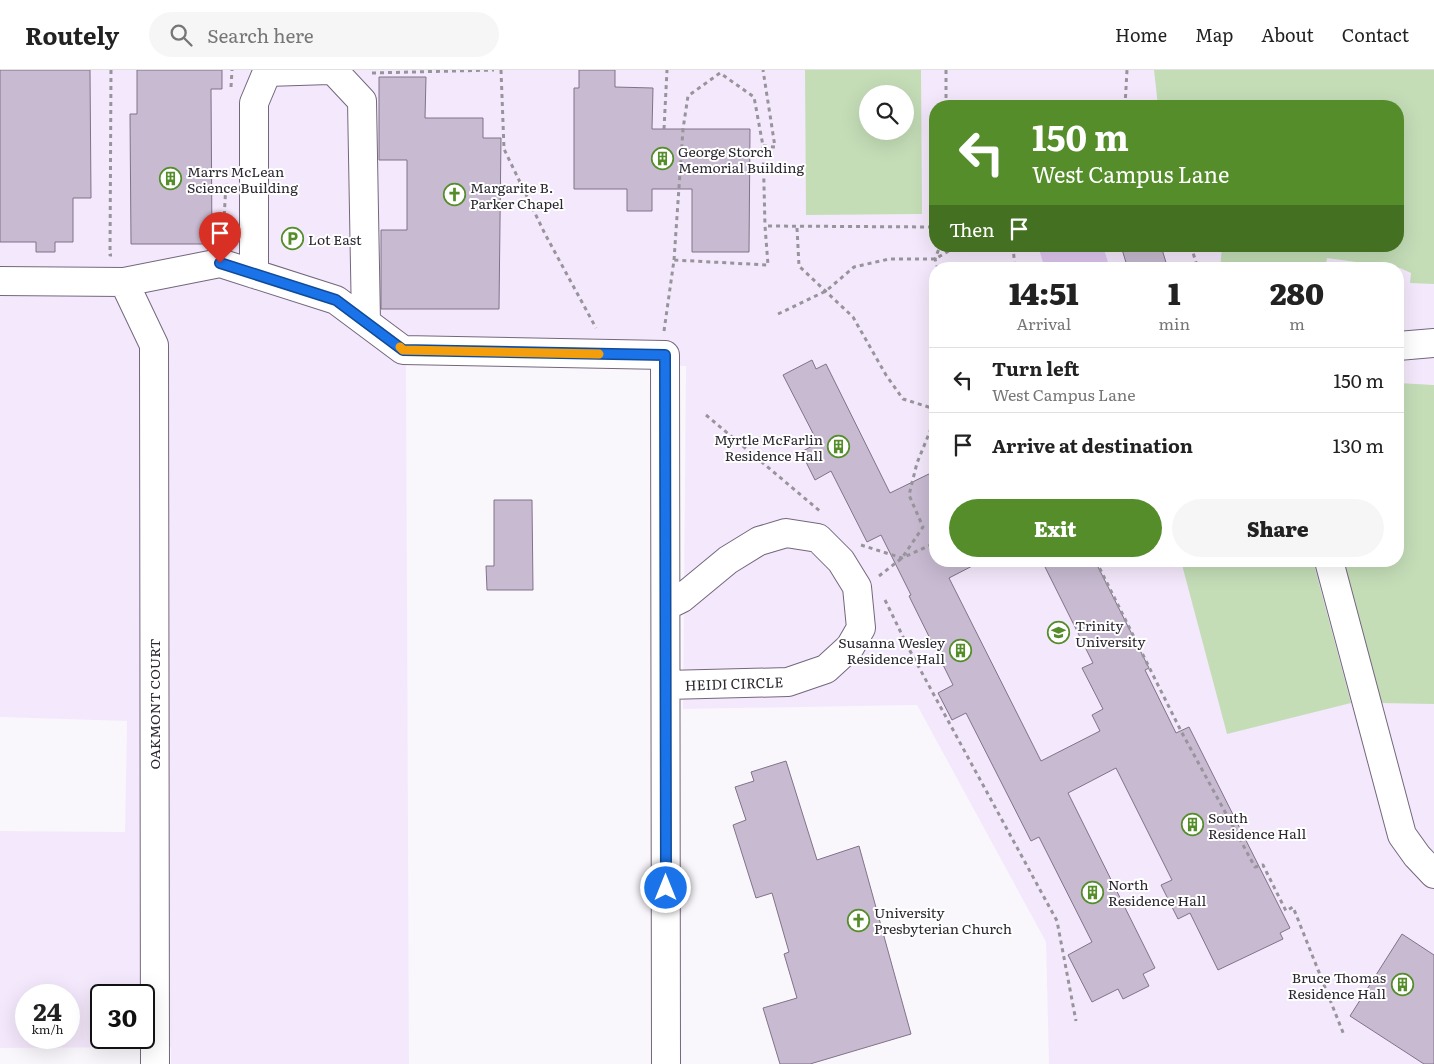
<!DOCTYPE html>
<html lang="en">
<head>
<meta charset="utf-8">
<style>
  body { margin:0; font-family:Literata,serif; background:#f6f6f6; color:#222; height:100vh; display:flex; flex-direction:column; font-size:19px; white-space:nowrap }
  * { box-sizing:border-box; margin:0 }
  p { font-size:16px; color:#767676 }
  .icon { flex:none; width:28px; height:28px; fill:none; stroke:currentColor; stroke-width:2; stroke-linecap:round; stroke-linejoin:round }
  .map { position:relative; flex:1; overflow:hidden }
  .panel { position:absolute; left:929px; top:192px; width:475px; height:305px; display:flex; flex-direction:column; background:#fff; border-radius:20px; box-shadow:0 5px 20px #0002 }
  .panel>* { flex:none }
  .top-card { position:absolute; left:929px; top:30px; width:475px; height:152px; border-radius:20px; box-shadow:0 5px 20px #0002; background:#548d2a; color:#fff; overflow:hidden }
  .controls { position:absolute; left:859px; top:15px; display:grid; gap:10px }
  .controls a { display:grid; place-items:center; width:55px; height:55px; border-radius:50%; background:#fff; box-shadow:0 5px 20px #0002; font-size:25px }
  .speed { position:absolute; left:15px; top:914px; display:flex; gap:10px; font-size:25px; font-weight:700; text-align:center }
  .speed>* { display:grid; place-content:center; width:65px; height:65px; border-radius:50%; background:#fff; box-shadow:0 5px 20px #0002; line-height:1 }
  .speed small { font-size:12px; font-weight:400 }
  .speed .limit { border:2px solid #111; border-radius:8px; background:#fff; color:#111 }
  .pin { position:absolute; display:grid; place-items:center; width:42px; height:42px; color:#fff; margin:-51px -21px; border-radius:50% 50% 50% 0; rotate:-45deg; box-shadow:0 0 5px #0007 }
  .pin .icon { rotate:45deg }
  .me { position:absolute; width:55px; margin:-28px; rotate:0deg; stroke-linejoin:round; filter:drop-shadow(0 0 4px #0008) }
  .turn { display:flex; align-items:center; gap:18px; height:105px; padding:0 20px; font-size:22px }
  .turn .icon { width:65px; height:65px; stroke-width:2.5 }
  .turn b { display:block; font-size:35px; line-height:42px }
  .then { display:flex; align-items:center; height:48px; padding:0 20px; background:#0003; gap:10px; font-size:19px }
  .eta { display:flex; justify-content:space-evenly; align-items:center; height:85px; text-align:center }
  .eta b { font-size:30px; font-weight:800; line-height:35px }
  .cta { display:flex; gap:10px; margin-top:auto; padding:10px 20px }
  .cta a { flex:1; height:58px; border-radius:30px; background:#548d2a; color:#fff; font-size:20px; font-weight:800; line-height:58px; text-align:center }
  .cta a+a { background:#f6f6f6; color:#222 }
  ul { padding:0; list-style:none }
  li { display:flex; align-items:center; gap:15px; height:65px; padding:0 20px; border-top:1px solid #e0e0e0 }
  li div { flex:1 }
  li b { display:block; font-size:19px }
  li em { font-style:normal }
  header { display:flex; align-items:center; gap:30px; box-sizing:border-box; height:70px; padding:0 25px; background:#fff; border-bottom:1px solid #e0e0e0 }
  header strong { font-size:24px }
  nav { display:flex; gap:28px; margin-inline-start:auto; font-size:18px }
  .search { width:350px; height:45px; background:#f6f6f6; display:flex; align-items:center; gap:12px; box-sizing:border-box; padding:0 18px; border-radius:28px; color:#767676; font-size:19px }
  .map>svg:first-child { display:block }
  .built { fill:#f4e9fc; fill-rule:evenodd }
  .green { fill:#c4ddb7; fill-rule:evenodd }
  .water { fill:#dfc6f0 }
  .building { fill:#c7bad1; stroke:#807389 }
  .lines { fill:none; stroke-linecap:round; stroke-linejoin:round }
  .minor-casing { stroke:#73677c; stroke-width:30 }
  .path { stroke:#98949b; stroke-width:3; stroke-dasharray:4 4; stroke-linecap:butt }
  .minor { stroke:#fff; stroke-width:28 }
  .route-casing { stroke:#114b97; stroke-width:12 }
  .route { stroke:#1a73e8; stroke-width:9 }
  .slow { stroke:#f59e0b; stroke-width:9 }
  .labels { text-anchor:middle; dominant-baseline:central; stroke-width:4; stroke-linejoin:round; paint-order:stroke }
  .poi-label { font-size:14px; fill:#2c2730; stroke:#fff; text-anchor:start }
  .street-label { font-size:14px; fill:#2c2730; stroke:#fff }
</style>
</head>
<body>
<header>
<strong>Routely</strong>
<div class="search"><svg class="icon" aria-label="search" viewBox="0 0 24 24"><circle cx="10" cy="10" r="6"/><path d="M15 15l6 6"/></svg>Search here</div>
<nav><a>Home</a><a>Map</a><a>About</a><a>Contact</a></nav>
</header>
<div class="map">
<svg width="1434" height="994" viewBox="0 0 1434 994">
  <rect width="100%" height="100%" fill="#faf7fc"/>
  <path class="built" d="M0,0H1434V994H1049L1046,872L917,635L683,639L686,296L406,284L409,994H171V977L0,978V761L125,762L127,651L0,647ZM868,24H905V61H868ZM935,36H1398V176H935ZM935,199H1398V491H935ZM26,925H69V968H26ZM101,925H144V968H101Z"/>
  <path class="green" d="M805,0H921L922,144L806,145ZM868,24H905V61H868Z
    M1154,0H1434V214L1410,213L1411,203L1400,198L1327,188L1325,199H1220L1222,176H1398V36H1158Z
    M1398,313L1434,315V634L1378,633L1342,491H1398Z
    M1181,491H1313L1351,633L1227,664Z"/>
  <path class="water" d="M1038,176H1103L1110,199H1045Z"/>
  <path class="building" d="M0,0H90L91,128H73V172H55V182H36V172H0Z
    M137,0H222V19H211L212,174H131L130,44H137Z
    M579,0H615V17L653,18L652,59H750L749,182H692V119H652V141H627V119H574V18H579Z
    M379,7H426L425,48H483V68H501L499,239H381V160H407V90H379Z
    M1121,176H1161L1168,199H1128Z
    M812,290L816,299L826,294L890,423L935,401V491H982L949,508L1041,691L1100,661L1092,645L1103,639L1082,598L1093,593L1042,491H1095L1149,598L1145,600L1176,663L1189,657L1290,858L1280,863L1283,869L1218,900L1190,843L1178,849L1161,815L1172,810L1116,698L1068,723L1155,898L1143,904L1149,916L1123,929L1118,919L1092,932L1068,885L1092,872L1039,767L1031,771L966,643L952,650L938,623L953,615L909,526L911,525L881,465L867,472L831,401L815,410L801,382L818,373L783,305Z
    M494,430H532L533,520H487L486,496H494Z
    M786,691L817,790L859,776L911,964L810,994H780L763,938L797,928L784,884L789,882L772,823L756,828L733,755L746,750L735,717L754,711L751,702Z
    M1402,864L1434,885V994H1424L1350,946Z"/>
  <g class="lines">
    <defs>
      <path id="minor" d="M333,0L362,31L366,252
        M254,204V33L267,2L329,0
        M0,211L124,212L220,193L336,230L403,280L665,285L666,994
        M124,212L154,275L155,994
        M1398,276L1434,273
        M1329,491L1402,765L1417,786L1434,804
        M666,536L682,528L728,490L759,471L786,463L818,468L841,491L857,517L861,558L850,577L826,599L788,612L666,615"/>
    </defs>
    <use href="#minor" class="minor-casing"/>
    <path class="path" d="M111,0L110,185H112
      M501,0L504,79L545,164L596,258
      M946,0V36
      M372,3L494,0
      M231,17L232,0
      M1125,36L1127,0
      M664,59L667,0
      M763,76L775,77L763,0
      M797,158L799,196L853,247L886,305L903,329L935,339
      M223,169L226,113
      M1013,176L1015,199
      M1191,176L1198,199
      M674,190L683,59L688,26L720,3L754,27L763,76L765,156
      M938,199L935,189L940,176
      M778,244L826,221L854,197L889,189H935L957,176
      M664,261L674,190L768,195L765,156L935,157
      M706,345L821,442
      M861,475L902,488L935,473
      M1096,491L1181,661L1255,797L1263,795L1286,841L1293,837L1344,965
      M879,506L902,488L923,457L909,425L917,393L935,349
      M885,530L909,579L1057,851L1076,951"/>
    <use href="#minor" class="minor"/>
  </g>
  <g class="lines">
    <defs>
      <path id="route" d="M220,193L336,230L403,280L665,285L666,818"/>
    </defs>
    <use href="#route" class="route-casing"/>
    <use href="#route" class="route"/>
    <path class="slow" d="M400,277L403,280L599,284"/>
  </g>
  <defs>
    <symbol id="building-ring" viewBox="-11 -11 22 22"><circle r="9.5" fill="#fff" stroke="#548d2a" stroke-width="1.5"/><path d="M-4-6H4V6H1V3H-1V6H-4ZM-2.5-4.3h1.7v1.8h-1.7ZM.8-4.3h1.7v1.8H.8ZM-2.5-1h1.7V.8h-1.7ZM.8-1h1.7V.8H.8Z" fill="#548d2a"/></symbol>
    <symbol id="church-ring" viewBox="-11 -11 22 22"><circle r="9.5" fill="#fff" stroke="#548d2a" stroke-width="1.5"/><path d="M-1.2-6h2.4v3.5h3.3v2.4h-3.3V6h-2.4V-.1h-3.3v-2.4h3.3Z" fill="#548d2a"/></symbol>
    <symbol id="parking-ring" viewBox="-11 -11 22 22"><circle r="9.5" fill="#fff" stroke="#548d2a" stroke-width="1.5"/><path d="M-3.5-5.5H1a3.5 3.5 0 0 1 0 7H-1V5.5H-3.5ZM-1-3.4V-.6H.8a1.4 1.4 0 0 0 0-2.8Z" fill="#548d2a"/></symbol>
    <symbol id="university-ring" viewBox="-11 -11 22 22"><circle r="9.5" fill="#fff" stroke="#548d2a" stroke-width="1.5"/><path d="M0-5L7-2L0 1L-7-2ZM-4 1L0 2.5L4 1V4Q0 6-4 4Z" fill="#548d2a"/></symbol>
  </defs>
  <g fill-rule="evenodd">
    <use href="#building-ring" x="650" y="76" width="25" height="25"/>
    <use href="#building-ring" x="158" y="96" width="25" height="25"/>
    <use href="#church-ring" x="442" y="112" width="25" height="25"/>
    <use href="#parking-ring" x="280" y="156" width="25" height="25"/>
    <use href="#building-ring" x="826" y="364" width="25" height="25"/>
    <use href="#university-ring" x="1046" y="550" width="25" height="25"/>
    <use href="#building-ring" x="948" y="568" width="25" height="25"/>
    <use href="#building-ring" x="1180" y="742" width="25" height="25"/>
    <use href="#building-ring" x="1080" y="810" width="25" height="25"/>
    <use href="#church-ring" x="846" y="838" width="25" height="25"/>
    <use href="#building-ring" x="1390" y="902" width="25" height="25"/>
  </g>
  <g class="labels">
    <g class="poi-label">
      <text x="678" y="81">George Storch<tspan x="678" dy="16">Memorial Building</tspan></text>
      <text x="187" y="101">Marrs McLean<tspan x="187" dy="16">Science Building</tspan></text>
      <text x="470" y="117">Margarite B.<tspan x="470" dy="16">Parker Chapel</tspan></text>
      <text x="308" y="169">Lot East</text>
      <text x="823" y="369" text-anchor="end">Myrtle McFarlin<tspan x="823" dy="16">Residence Hall</tspan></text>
      <text x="1075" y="555">Trinity<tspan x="1075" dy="16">University</tspan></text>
      <text x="945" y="572" text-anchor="end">Susanna Wesley<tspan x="945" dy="16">Residence Hall</tspan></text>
      <text x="1208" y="747">South<tspan x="1208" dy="16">Residence Hall</tspan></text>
      <text x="1108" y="814">North<tspan x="1108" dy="16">Residence Hall</tspan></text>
      <text x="874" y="842">University<tspan x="874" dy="16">Presbyterian Church</tspan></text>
      <text x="1386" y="907" text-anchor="end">Bruce Thomas<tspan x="1386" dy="16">Residence Hall</tspan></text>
    </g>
    <g class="street-label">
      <text transform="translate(734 613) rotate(-2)">HEIDI CIRCLE</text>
      <text transform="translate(154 634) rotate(-90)">OAKMONT COURT</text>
    </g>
  </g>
</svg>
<div class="controls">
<a><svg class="icon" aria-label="search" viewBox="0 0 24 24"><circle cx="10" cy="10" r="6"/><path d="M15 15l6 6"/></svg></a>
</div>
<div class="speed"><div>24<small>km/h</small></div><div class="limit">30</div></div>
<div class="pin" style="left:220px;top:193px;background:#d93025"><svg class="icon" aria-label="arrive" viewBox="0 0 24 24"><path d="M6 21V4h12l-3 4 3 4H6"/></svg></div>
<svg class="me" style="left:666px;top:818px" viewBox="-20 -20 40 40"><circle r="17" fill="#1a73e8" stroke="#fff" stroke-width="3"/><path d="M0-11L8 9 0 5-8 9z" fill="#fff"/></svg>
<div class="top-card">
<div class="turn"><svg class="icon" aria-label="left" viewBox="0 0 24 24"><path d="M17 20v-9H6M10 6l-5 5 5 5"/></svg><div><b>150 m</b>West Campus Lane</div></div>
<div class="then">Then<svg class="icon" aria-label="arrive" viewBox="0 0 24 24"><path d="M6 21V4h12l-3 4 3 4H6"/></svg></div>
</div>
<section class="panel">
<div class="eta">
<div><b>14:51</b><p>Arrival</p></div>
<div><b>1</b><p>min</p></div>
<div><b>280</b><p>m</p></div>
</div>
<ul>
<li><svg class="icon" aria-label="left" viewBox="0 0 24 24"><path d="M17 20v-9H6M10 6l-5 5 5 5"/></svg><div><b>Turn left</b><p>West Campus Lane</p></div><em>150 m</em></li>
<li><svg class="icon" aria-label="arrive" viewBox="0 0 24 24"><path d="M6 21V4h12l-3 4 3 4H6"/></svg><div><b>Arrive at destination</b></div><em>130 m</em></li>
</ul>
<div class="cta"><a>Exit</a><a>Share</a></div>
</section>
</div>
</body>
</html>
